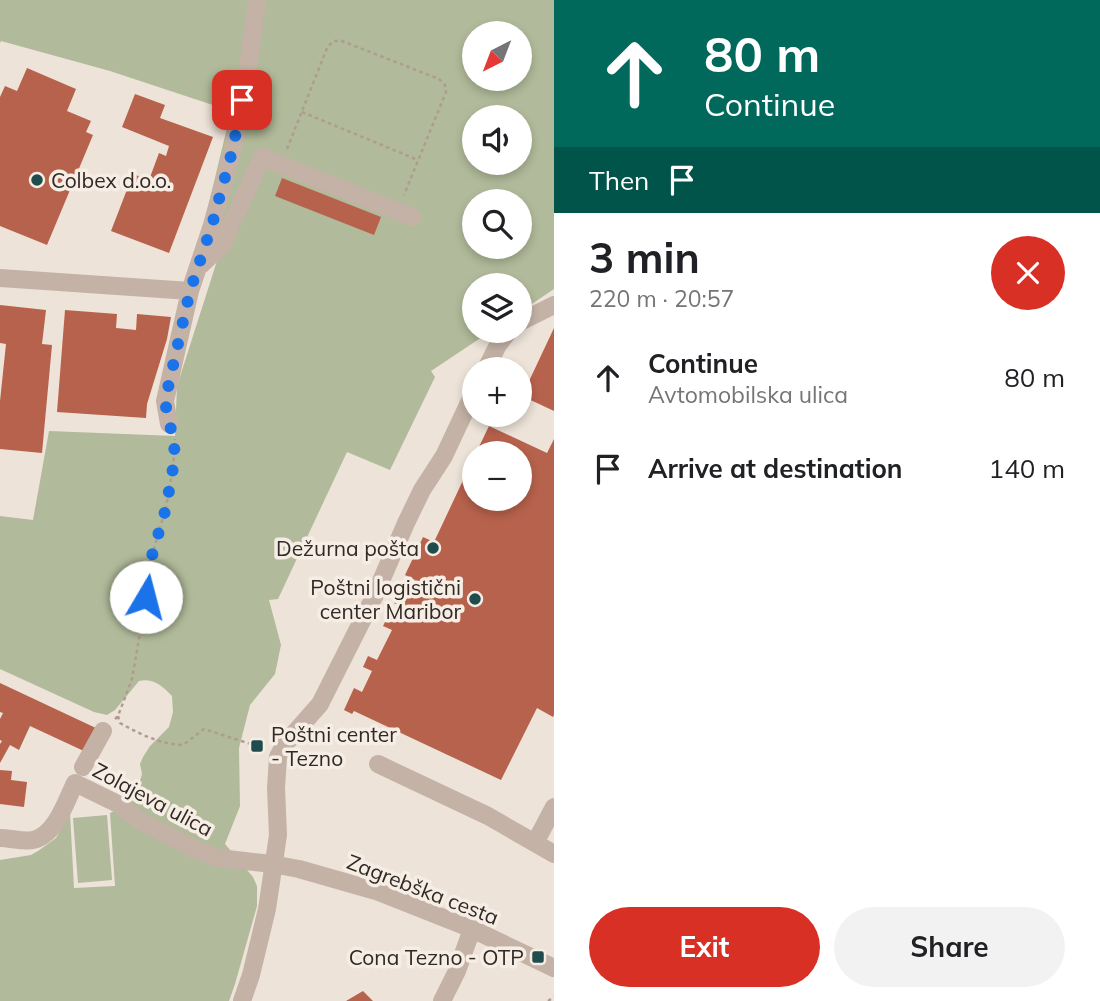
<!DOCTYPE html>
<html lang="en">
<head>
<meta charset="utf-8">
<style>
  body { margin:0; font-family:Mulish,sans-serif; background:#f2f2f2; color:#202124; height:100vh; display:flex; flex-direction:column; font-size:26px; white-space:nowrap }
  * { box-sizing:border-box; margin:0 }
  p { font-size:23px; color:#757577 }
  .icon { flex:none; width:38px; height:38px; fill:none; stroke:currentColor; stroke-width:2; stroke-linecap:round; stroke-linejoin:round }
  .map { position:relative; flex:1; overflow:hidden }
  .drawer { display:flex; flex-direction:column; background:#fff; width:546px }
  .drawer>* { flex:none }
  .hud { background:#00695c; color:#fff; overflow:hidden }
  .needle { width:46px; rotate:222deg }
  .fabs { position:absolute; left:462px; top:21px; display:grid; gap:14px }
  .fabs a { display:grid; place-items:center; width:70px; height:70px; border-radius:50%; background:#fff; box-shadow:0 4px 10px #0003; font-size:35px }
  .pin { position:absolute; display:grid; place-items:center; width:60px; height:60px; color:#fff; margin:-30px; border-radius:14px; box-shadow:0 4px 10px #0006 }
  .me { position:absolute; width:77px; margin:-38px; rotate:8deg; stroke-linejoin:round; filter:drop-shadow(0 0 5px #0008) }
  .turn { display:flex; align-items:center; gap:24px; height:147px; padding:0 35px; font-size:32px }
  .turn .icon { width:91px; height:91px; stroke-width:2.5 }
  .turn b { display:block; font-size:49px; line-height:60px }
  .then { display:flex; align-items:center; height:66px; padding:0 35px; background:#0003; gap:14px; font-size:26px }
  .round { display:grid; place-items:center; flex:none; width:74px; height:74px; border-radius:37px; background:#f2f2f2 }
  .overview { display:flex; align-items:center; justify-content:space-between; height:119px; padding:0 35px }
  h1 { font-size:42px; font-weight:700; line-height:52px }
  .cta { display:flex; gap:14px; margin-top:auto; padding:14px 35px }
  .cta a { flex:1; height:80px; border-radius:42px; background:#d93025; color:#fff; font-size:28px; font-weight:700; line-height:80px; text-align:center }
  .cta a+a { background:#f2f2f2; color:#202124 }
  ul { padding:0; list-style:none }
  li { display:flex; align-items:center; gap:21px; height:91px; padding:0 35px }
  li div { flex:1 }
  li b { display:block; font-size:26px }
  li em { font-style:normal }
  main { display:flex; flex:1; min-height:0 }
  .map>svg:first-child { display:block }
  .green { fill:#b1ba9a; fill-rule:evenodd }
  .building { fill:#b7624c }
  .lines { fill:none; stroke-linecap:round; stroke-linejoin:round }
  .path { stroke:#af9c91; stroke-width:2.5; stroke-dasharray:3.5 3.5; stroke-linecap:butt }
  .minor { stroke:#c4b2a6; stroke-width:18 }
  .route { stroke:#1a73e8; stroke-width:12; stroke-dasharray:0 21.6 }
  .poi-dot { fill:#214c4d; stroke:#f6ede4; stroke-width:2.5 }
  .labels { text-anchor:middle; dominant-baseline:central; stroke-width:7; stroke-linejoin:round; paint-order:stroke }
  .poi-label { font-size:21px; fill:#312926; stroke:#f6ede4; text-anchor:end }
  .street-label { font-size:21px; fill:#312926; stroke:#f6ede4 }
</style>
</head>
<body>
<main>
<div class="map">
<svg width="554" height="1001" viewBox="0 0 554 1001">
  <rect width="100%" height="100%" fill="#ede3d8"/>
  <path class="green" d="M0,0H554V289L520,312V285H474V331H491L431,371L435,377L390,470L347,452L278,599L269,600L281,645L275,674L250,705L239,748L240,806L225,844L253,877L257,886V906L235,984L229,1001H0V860L31,855L38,851L56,838L70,813L74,888L115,886L110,813L128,805L138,788L142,774L140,764L143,757L150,746L169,727L173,712L172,696C162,686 154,678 139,681L115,710L107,715L94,712L0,669V516L33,520L49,431L175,436L177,386L224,239L202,232L231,111L110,71L1,41L0,43ZM474,33H520V79H474ZM474,117H520V163H474ZM474,201H520V247H474Z
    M107,815L112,880L78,883L73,818Z"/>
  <path class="building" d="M27,68L76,89L67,111L91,121L86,132L93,135L47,245L0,226V97L5,86L17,91Z
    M135,94L165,105L160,118L213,137L169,253L111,231L133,174L149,180L159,153L166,156L169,146L122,127Z
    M282,178L381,217L374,235L275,196Z
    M0,305L46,310L42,344L52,345L42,453L0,449V401L6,344L0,343Z
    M65,310L117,314L116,328L136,330L137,314L171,317L167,339L147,404L146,418L57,412Z
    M554,328V411L522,396Z
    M489,426L547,453L554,439V715L553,717L537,708L501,780L354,711L352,714L344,710L354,688L362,692L372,671L363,667L368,656L377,660L392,630L383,626L389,614L398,618L403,607L394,603L399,592L408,596L415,580L405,575L423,537L434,542L474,457V499H520V453H476Z
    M0,683L98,729L86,752L30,726L19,750L10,745L0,763V744L2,741L0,740V719L3,713L0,712Z
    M0,770L12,771L11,780L27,782L24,807L0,804Z
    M363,991L373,1001H346Z"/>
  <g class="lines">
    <path class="path" d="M302,112L418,160
      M287,149L327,48L333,41H342L439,79L445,85L446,92L404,195
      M118,716L120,723C140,734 159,744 183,745L204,729L257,746
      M115,719L118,716L132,679L143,616L151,559L166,507L173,468L175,439
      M548,1001L554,997"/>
    <path class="minor" d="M201,265L222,245L262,157L412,217
      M0,278L190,291
      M520,322L554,305
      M486,369L498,345L509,331
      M169,424L165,401L190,291L212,225L233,148L247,76L257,0
      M378,764L488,816L554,854
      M83,767L103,731
      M0,838C10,838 24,842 33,840C56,835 66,801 75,783L118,804L142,822L199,851L219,858L272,864L299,869L376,891L472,929L554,968
      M535,843L554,807
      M242,1001L251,975L267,909L278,835L276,788L278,757L284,745L320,704L375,595L406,523L422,490L444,456L474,392
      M442,1001L457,971L472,929"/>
  </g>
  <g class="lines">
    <path class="route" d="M146,597L151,559L166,508L173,468L175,439L169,424L165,401L190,291L212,225L233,148L242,100"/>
  </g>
  <g class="poi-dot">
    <circle cx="37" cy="180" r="7"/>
    <circle cx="433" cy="548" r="7"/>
    <circle cx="475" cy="599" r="7"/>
    <rect x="250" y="739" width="14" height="14" rx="3.5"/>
    <rect x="531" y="950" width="14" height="14" rx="3.5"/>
  </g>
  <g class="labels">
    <g class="poi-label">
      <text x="51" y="180" text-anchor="start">Colbex d.o.o.</text>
      <text x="419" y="548">Dežurna pošta</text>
      <text x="461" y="587">Poštni logistični<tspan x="461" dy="24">center Maribor</tspan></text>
      <text x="271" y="734" text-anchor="start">Poštni center<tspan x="271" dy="24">- Tezno</tspan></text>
      <text x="524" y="957">Cona Tezno - OTP</text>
    </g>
    <g class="street-label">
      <text transform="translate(153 799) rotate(28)">Zolajeva ulica</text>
      <text transform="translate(423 889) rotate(21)">Zagrebška cesta</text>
    </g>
  </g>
</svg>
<div class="fabs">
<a><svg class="needle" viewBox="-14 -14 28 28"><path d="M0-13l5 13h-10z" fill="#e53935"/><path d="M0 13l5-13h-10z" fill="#757577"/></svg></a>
<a><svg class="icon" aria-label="sound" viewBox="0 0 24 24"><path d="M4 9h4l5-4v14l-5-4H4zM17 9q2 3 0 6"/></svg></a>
<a><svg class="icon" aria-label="search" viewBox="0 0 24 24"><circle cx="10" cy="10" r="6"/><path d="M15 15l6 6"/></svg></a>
<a><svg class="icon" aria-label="layers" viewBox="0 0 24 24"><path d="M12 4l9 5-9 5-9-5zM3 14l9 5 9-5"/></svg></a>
<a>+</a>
<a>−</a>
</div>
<div class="pin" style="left:242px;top:100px;background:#d93025"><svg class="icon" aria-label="arrive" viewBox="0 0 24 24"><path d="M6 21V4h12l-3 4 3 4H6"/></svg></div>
<svg class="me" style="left:146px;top:597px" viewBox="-20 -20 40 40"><circle r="19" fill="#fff"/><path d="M0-13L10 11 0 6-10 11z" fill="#1a73e8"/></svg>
</div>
<section class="drawer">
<div class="hud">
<div class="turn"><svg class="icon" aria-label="ahead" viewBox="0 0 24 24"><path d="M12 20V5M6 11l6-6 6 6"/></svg><div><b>80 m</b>Continue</div></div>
<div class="then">Then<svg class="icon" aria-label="arrive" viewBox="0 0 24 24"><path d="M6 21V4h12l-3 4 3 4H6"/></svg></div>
</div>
<div class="overview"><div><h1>3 min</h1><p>220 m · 20:57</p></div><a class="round" style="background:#d93025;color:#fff"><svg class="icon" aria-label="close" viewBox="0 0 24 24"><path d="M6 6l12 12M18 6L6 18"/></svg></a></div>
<ul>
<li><svg class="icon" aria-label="ahead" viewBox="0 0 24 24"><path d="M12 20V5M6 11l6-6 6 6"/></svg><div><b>Continue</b><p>Avtomobilska ulica</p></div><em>80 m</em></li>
<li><svg class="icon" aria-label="arrive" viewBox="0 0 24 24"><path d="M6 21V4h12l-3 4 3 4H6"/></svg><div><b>Arrive at destination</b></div><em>140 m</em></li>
</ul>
<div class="cta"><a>Exit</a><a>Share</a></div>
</section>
</main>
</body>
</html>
